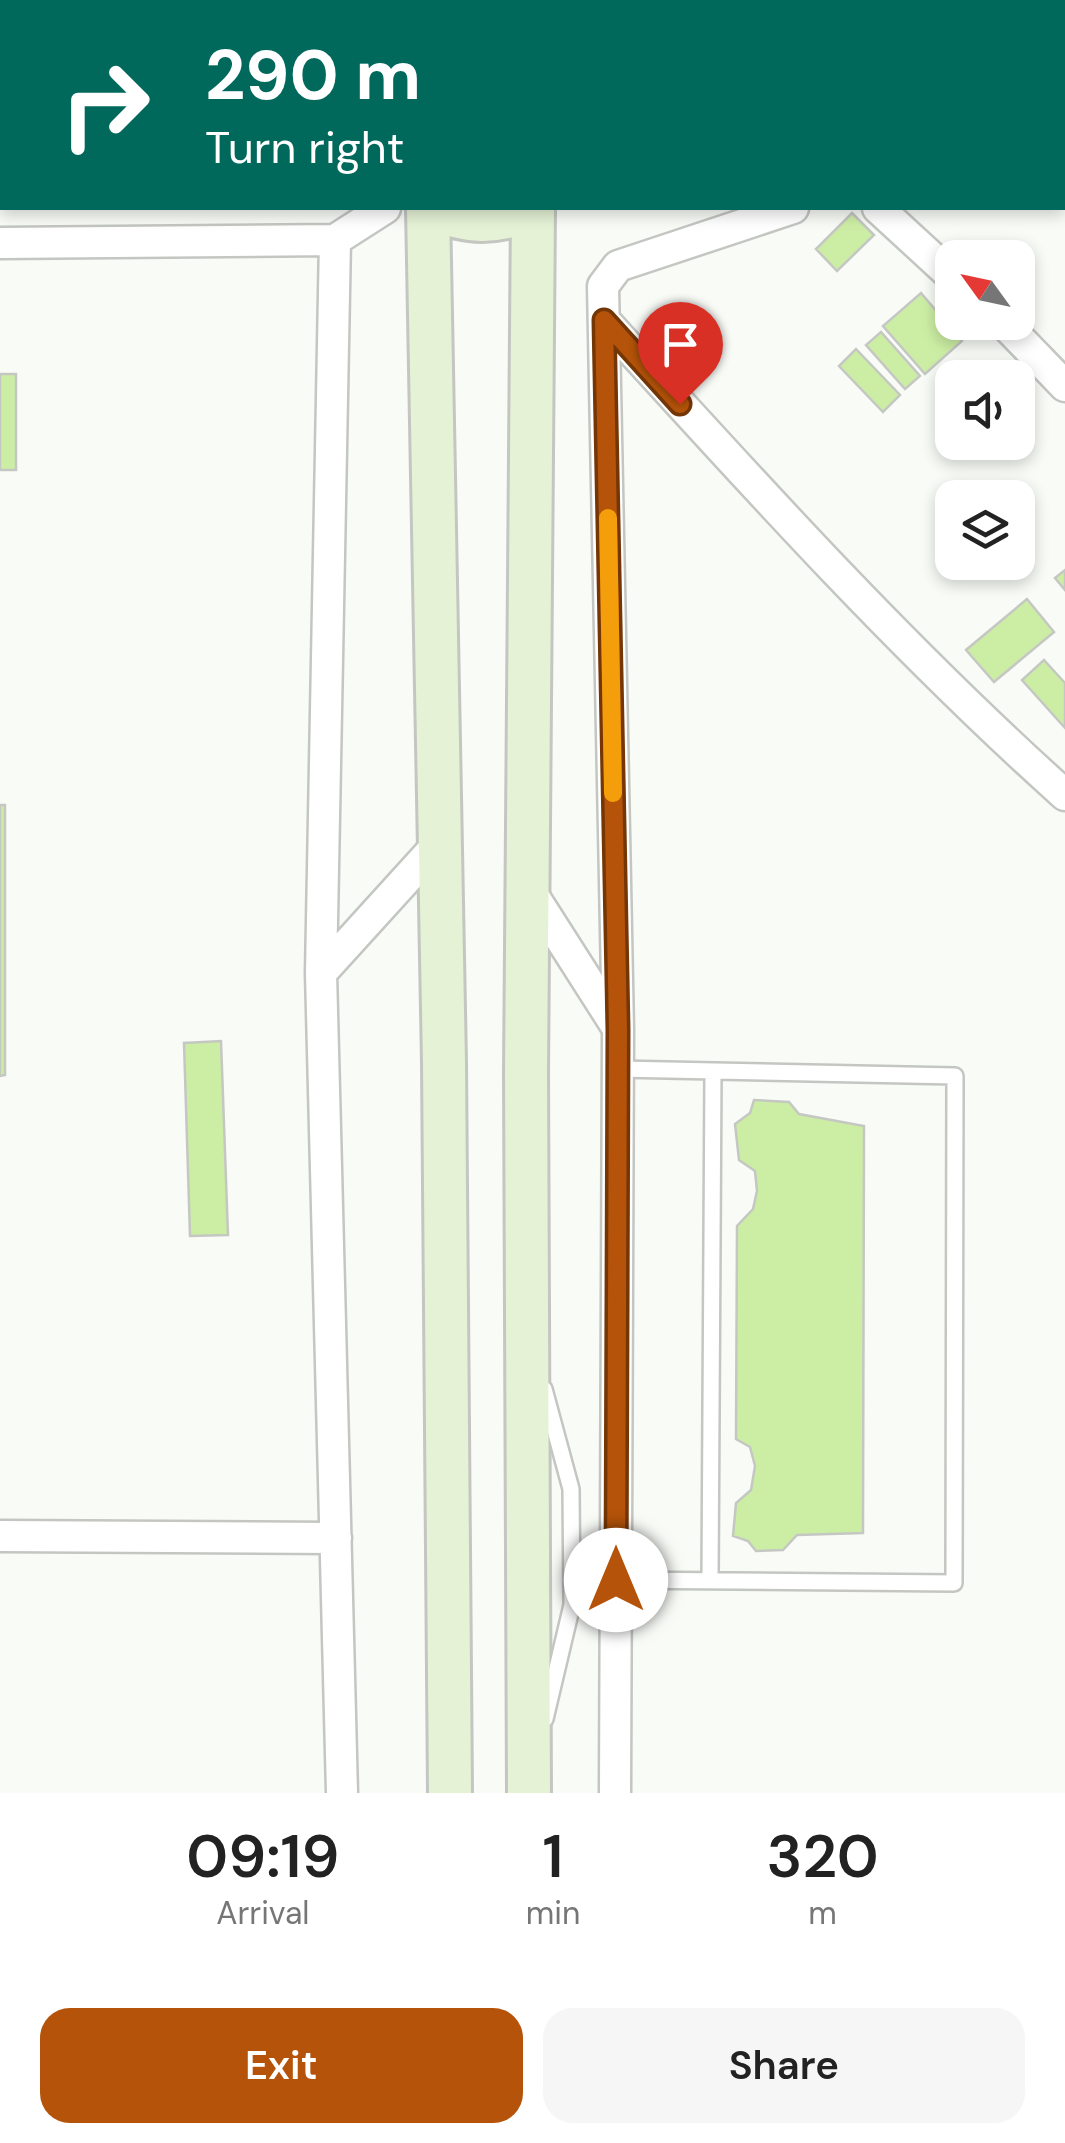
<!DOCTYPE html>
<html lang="en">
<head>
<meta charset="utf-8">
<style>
  body { margin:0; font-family:"DM Sans",sans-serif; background:#f6f6f6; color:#222; height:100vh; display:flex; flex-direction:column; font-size:38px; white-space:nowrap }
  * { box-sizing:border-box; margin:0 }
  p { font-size:32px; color:#767676 }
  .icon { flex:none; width:55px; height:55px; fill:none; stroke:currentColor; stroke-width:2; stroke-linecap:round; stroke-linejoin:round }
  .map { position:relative; height:1793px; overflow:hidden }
  .drawer { display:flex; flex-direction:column; background:#fff; flex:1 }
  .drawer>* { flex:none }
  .top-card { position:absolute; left:0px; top:0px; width:1065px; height:210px; box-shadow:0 5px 15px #0003; background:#00695c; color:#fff; overflow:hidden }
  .needle { width:65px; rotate:303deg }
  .tools { position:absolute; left:935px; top:240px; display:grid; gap:20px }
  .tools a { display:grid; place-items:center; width:100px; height:100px; border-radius:20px; background:#fff; box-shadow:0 5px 15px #0003; font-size:50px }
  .pin { position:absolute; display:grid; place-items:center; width:85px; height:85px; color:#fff; margin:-102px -42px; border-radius:50% 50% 50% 0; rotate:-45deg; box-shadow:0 0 10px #0007 }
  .pin .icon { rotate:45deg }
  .me { position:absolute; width:110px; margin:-55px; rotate:0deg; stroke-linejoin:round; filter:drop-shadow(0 0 8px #0008) }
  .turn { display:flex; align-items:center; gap:35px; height:210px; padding:0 40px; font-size:45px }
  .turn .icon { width:130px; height:130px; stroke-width:2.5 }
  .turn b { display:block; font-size:70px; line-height:85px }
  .eta { display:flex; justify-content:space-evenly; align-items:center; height:170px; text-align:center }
  .eta b { font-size:60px; font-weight:600; line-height:70px }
  .primary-button { display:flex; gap:20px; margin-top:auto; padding:20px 40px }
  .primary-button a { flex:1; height:115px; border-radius:30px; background:#b45309; color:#fff; font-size:40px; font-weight:600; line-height:115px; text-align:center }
  .primary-button a+a { background:#f6f6f6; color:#222 }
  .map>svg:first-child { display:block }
  .building { fill:#cceea4; stroke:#c5c7c3; stroke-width:2.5 }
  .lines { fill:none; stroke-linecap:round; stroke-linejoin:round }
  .lane-casing { stroke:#c4c6c2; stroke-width:20 }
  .street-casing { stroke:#c4c6c2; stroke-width:35 }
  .secondary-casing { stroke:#c4c6c2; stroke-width:48 }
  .lane { stroke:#fff; stroke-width:15 }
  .street { stroke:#fff; stroke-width:30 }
  .secondary { stroke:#e5f2d5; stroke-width:42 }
  .route-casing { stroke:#753606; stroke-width:25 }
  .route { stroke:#b45309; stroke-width:18 }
  .slow { stroke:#f59e0b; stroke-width:18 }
</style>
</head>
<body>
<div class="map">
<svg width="1065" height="1793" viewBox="0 0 1065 1793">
  <rect width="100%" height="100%" fill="#f9fbf7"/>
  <path class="building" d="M852,213L874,235L837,271L816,249Z
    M921,293L962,341L925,374L883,326Z
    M881,332L920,376L905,389L866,345Z
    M856,349L900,395L883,412L839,366Z
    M0,374H16V470H0Z
    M1065,570V590L1055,578Z
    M1027,599L1054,632L994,682L966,650Z
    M1044,660L1065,683V728L1022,680Z
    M0,805H5V1075L0,1076Z
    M221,1041L228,1235L190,1236L184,1043Z
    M754,1100L789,1102L799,1114L864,1126L863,1533L797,1535L783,1550L756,1551L748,1541L733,1536L736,1503L751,1490L755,1466L750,1447L736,1439L737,1226L753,1209L757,1191L755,1171L739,1160L735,1124L750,1113Z"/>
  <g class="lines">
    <defs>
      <path id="lane" d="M544,1389L571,1489L572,1605L545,1719
        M616,1580L954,1583L955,1076L618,1069
        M710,1581L713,1071"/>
      <path id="street" d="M335,2L336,0
        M0,37H2
        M878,208L952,276
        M335,240L321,973L342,1793
        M0,243L335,240L385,208
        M604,320C752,483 901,648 1065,795
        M1003,322L1065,386
        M527,886L617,1027
        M321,973L440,842
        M0,1536L336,1538
        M615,1793L618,1030L603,286L618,266L793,208"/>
      <path id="secondary" d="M419,2V0
        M523,2V0
        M838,2L845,0
        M1055,2L1065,1
        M0,95H2
        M0,170H2
        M428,208L444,1063L450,1793
        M430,208C469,223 494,225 533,208
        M529,1793L526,1072L533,208"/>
    </defs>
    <use href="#lane" class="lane-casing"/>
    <use href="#street" class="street-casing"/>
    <use href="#secondary" class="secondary-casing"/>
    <use href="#lane" class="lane"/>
    <use href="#street" class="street"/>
    <use href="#secondary" class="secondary"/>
  </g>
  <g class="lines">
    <defs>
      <path id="route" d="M616,1580L618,1030L604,320L680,404"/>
    </defs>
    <use href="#route" class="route-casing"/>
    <use href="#route" class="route"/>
    <path class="slow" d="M608,518L613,793"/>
  </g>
</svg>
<div class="tools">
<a><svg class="needle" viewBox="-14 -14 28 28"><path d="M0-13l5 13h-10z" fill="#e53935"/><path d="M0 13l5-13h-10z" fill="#767676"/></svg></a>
<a><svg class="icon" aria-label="sound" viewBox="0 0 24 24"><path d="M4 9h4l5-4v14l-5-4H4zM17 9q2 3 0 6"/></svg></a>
<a><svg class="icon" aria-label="layers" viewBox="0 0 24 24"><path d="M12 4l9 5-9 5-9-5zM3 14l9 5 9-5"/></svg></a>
</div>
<div class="pin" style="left:680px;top:404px;background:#d93025"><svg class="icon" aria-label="arrive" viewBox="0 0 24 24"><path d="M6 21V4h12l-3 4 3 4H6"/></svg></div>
<svg class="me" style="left:616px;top:1580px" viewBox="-20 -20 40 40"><circle r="19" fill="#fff"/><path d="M0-13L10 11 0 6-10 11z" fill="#b45309"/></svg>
<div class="top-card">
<div class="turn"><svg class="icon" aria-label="right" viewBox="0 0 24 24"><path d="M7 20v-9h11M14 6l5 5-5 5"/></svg><div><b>290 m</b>Turn right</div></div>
</div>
</div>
<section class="drawer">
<div class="eta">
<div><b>09:19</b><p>Arrival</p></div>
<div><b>1</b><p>min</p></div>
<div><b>320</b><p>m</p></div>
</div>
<div class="primary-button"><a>Exit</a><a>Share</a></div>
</section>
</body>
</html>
